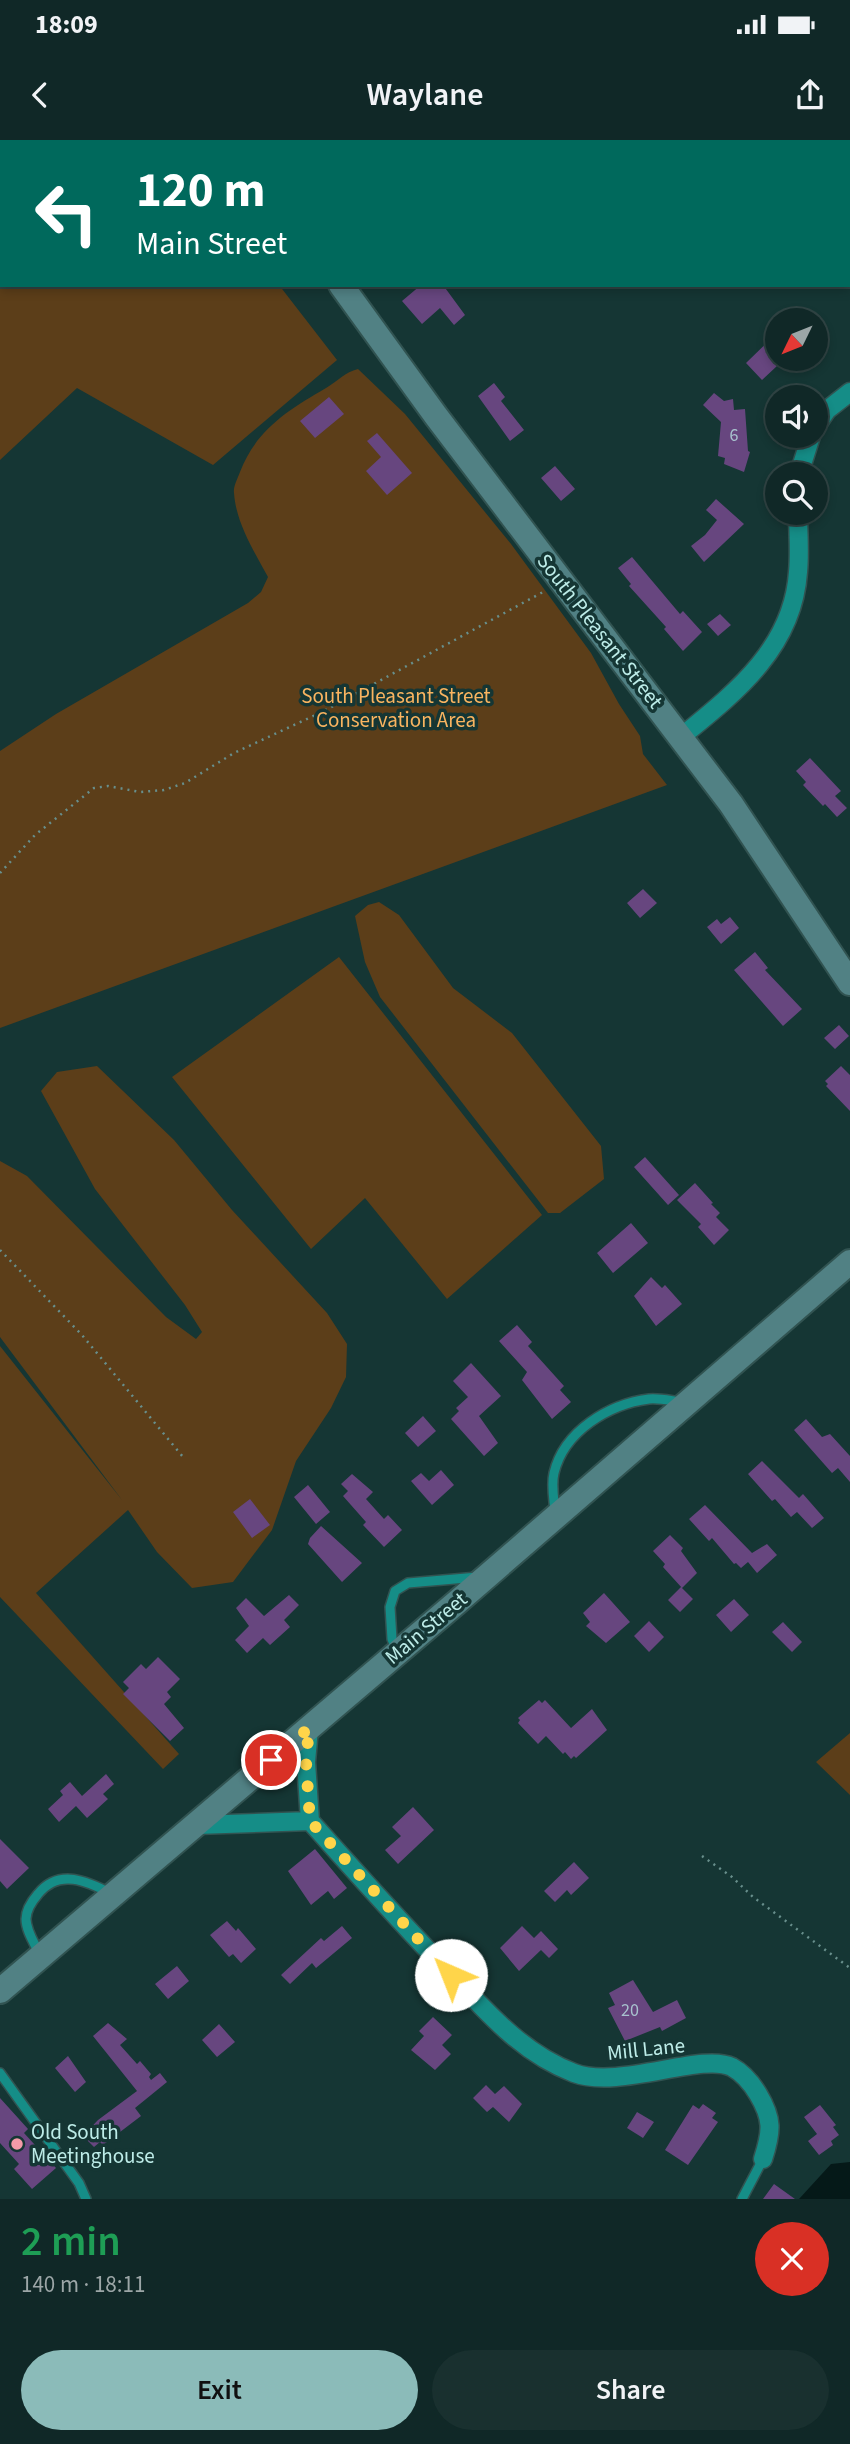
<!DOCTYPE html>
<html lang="en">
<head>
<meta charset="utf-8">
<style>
  body { margin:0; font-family:"Source Sans 3",sans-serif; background:#19302f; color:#f1f3f6; height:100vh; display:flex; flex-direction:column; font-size:26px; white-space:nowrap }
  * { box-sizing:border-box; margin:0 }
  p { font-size:23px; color:#9ca6a7 }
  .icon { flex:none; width:38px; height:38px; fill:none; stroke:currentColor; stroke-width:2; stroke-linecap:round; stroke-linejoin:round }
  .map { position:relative; height:2059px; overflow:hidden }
  .drawer { display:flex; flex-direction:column; background:#102827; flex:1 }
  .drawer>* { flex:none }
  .guide { position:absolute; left:0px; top:0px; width:850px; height:147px; box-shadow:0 4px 10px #0003,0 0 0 2px #304444; background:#00695c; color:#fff; overflow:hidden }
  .needle { width:46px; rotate:227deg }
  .buttons { position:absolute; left:765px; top:168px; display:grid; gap:14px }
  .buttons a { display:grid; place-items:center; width:63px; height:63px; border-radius:50%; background:#102827; box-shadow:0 4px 10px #0003,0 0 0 2px #304444; font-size:35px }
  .pin { position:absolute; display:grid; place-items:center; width:60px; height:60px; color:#fff; margin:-30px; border:4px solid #fff; border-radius:50%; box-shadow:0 2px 7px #0007 }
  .me { position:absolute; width:77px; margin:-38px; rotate:316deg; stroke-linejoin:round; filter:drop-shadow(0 0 5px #0008) }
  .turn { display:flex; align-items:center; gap:24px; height:147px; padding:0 21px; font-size:32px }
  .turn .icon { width:91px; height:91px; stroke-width:2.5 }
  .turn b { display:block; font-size:49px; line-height:60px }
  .round { display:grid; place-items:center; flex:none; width:74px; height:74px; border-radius:37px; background:#19302f }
  .overview { display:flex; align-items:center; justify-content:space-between; height:119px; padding:0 21px }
  h1 { font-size:42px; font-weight:600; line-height:52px; color:#1e9e55 }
  .button { display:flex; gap:14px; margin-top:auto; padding:14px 21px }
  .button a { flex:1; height:80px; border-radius:42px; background:#8bbbb9; color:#111; font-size:28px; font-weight:600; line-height:80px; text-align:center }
  .button a+a { background:#19302f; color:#f1f3f6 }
  .status { display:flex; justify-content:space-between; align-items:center; height:49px; padding:0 35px; background:#102827; direction:ltr }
  .status svg { height:19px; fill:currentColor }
  header { display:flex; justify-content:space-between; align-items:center; height:91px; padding:0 21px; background:#102827; font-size:32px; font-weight:600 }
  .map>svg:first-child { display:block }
  .green { fill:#5c3e19 }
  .water { fill:#051918 }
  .building { fill:#67467f }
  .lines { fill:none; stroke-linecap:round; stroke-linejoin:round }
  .lane-casing { stroke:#315351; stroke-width:12 }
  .street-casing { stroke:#315351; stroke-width:21 }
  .secondary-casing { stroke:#315351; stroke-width:28 }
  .path { stroke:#688f8c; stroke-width:2.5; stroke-dasharray:2 5; stroke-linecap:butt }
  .lane { stroke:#158d87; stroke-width:9 }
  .street { stroke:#158d87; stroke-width:18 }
  .secondary { stroke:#518184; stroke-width:24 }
  .route { stroke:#ffd54a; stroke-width:12; stroke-dasharray:0 21.6 }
  .poi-dot { fill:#f39aa8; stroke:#153634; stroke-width:2.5 }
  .labels { text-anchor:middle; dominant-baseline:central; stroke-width:7; stroke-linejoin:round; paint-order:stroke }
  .number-label { font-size:18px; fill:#a8c2ce }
  .street-label { font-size:21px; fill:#bdece8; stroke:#153634 }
  .park-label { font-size:21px; fill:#f9b460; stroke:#153634 }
  .poi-label { font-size:21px; fill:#bdece8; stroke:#153634; text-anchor:start }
</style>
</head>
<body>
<div class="status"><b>18:09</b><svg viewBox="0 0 49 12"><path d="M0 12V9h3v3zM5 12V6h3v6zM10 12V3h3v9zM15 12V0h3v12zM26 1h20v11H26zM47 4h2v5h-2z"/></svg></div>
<header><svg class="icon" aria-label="back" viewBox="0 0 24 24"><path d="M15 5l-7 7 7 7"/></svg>Waylane<svg class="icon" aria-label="share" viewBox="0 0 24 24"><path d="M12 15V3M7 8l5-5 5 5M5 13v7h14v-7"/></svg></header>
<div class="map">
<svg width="850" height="2059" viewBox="0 0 850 2059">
  <rect width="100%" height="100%" fill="#153634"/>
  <path class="green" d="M0,29L2,145H279L337,220L213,325L77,248L0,320Z
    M358,229L405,274L511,404L591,513L619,564L640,596L643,614L667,645L0,888V611L56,574L248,463L261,452L268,437C254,411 236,383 234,353C233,346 238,338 240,332C256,290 288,270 326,248C338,241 345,232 358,229Z
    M379,762L399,775L453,848L512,893L601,1006L604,1039L560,1073H548L380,857L365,822L355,776L368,765Z
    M339,817L542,1075L447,1159L365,1058L311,1109L172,937Z
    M97,926L174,1000L232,1070L327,1173L347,1204L346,1237L331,1268L296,1321L272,1390L233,1442L192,1448L157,1412L128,1370L36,1453L179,1614L163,1629L0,1457V1206L122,1360L0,1197V1021L27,1036L166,1177L196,1199L202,1192L185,1165L95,1049L41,951L57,932Z
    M850,1593V1655L816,1622Z"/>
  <path class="water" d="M850,2022V2059H799L831,2024Z"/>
  <path class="building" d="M421,145H443L465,175L454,185L440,168L422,184L402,161Z
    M777,193V226L762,240L746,223Z
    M494,243L505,257L501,261L524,290L510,301L478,256Z
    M714,253L724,261L733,259L734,270L745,269L748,311L750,312L744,332L724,324L725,318L718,316L721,282L703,265Z
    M329,257L344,274L315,298L300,281Z
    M377,293L412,333L387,355L366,331L381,317L367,301Z
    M555,326L575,349L561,361L541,338Z
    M716,359L744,384L704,422L691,406L705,395L717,380L706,370Z
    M632,417L680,474L683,471L702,492L683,511L664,489L666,487L629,446L631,444L618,428Z
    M720,474L731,485L718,496L707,484Z
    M810,618L841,651L835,656L847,668L837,677L825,664L823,666L803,645L806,642L796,631Z
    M643,749L657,763L640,778L627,763Z
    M730,777L739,788L721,804L707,787L717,779L721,784Z
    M755,812L768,828L765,830L802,869L783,886L734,830Z
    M839,885L849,896L835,909L824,898Z
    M841,926L850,935V971L826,946L828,944L825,941Z
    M645,1017L679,1055L668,1065L634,1027Z
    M695,1043L713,1063L711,1064L720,1073L716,1077L729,1090L714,1105L698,1087L701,1084L677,1060Z
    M631,1083L648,1103L613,1133L597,1113Z
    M651,1137L662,1148L665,1145L682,1164L656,1186L634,1156Z
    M517,1185L532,1202L528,1206L564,1246L560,1250L571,1262L552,1279L522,1240L527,1232L499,1201Z
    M471,1223L501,1256L479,1276L498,1303L484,1316L451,1279L459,1271L456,1268L468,1257L453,1241Z
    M423,1276L436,1291L418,1307L405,1293Z
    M806,1279L822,1297L830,1294L850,1316V1342L838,1328L832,1333L794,1290Z
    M762,1321L799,1358L803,1354L824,1378L812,1388L797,1372L791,1377L775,1359L772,1361L748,1334Z
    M441,1330L454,1345L432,1365L411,1341L421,1333L429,1341Z
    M352,1334L373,1352L366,1359L384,1379L388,1375L402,1390L384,1407L363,1385L366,1382L343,1356L348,1351L341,1344Z
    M308,1345L330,1372L316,1384L294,1357Z
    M250,1359L270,1385L252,1398L233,1372Z
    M705,1365L752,1413L767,1404L777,1415L757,1433L748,1422L741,1428L736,1423L734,1424L712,1398L709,1401L689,1379Z
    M321,1386L362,1423L342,1442L308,1404L310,1398Z
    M670,1395L683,1408L681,1411L697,1433L682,1448L663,1427L665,1424L653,1411Z
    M681,1447L693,1459L680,1472L668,1460Z
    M604,1453L630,1482L606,1503L586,1486L590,1482L583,1473Z
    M289,1455L299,1465L284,1480L290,1487L270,1505L263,1498L247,1513L235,1500L249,1486L236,1468L246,1458L264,1476Z
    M734,1459L749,1475L731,1492L716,1475Z
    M649,1481L664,1497L649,1512L634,1496Z
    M783,1482L802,1502L792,1512L772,1492Z
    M158,1517L180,1539L167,1552L171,1557L164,1564L184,1588L170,1601L123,1554L129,1548L123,1542L141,1524L146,1529Z
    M539,1560L542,1563L545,1560L571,1588L592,1569L607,1590L576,1618L574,1616L571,1619L565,1612L563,1614L546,1596L538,1604L518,1583L520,1580L518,1578Z
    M106,1634L114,1644L103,1654L108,1659L87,1678L76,1666L59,1682L48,1669L63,1655L60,1651L70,1642L82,1656Z
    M413,1667L434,1690L398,1724L385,1710L401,1696L392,1687Z
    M0,1699L29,1728L7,1749L0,1741Z
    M315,1709L347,1748L334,1759L328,1751L311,1765L288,1731Z
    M574,1722L589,1738L571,1755L567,1750L555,1762L544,1751Z
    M227,1781L236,1791L238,1788L256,1809L241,1823L233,1814L229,1817L210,1795Z
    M342,1786L352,1798L316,1828L312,1823L290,1844L281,1835L321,1798L324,1801Z
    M522,1786L534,1798L541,1791L558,1809L549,1818L541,1810L519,1831L500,1808Z
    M177,1826L189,1841L168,1859L155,1844Z
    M633,1840L653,1872L677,1860L686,1878L662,1891L660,1887L625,1901L608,1868L615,1865L609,1853Z
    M433,1877L452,1895L442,1905L451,1914L435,1930L411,1910L424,1896L419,1891Z
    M108,1883L127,1899L120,1905L137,1924L140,1921L151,1934L149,1937L151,1940L160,1933L167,1942L135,1968L141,1976L103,2005L100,2002L94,2007L83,1996L98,1980L137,1951L93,1896Z
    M219,1884L235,1902L217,1917L202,1900Z
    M68,1916L86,1942L75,1952L55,1928Z
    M486,1945L495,1954L504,1946L522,1964L509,1982L493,1967L487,1972L473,1958Z
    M0,1958L28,1989L24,1993L56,2028L32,2049L14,2029L19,2024L0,2003Z
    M703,1964L716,1973L712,1978L718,1982L688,2025L665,2010L693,1965L699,1969Z
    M820,1965L836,1985L833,1987L839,1995L831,2001L833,2005L819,2015L808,2001L817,1994L804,1977Z
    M637,1972L654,1982L643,1998L627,1988Z
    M774,2044L795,2059H763Z"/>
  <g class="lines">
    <defs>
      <path id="lane" d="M555,1372C554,1359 551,1345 554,1333C564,1291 609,1264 649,1259C660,1258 672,1261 682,1262
        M397,1511L392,1499L390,1467L395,1451L408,1443L478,1437
        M40,1815C35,1804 26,1791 26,1779C26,1769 32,1761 38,1754C59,1728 87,1741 112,1754
        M0,1933L79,2043L86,2059
        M742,2059L763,2019"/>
      <path id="street" d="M816,286L827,270L850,252
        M799,334L811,296
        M681,597C735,553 793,508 798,432C800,412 798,392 798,373
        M309,1588L306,1622L310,1681
        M196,1685L310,1681C355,1731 400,1782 447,1830C485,1870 521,1913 574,1933C619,1950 702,1912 732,1927C743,1933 752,1944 758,1954C773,1979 772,1991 763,2019"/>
      <path id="secondary" d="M230,0L231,2
        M341,145L436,276L731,664L850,843
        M0,1851L456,1463L850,1122"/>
    </defs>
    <use href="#lane" class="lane-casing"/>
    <use href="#street" class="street-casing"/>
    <use href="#secondary" class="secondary-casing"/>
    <path class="path" d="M0,733L35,695L94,648L108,646L140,652L164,650L185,643L234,613L324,571L543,452
      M0,1110L82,1195L183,1317
      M702,1716L732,1737L753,1757L850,1828"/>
    <use href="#lane" class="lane"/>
    <use href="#street" class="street"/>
    <use href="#secondary" class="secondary"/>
  </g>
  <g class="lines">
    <path class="route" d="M271,1620L309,1588L306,1622L310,1681L451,1835"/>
  </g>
  <circle class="poi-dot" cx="17" cy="2004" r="7"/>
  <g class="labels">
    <g class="number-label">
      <text x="734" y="295">6</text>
      <text x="630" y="1870">20</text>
    </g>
    <g class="street-label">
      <text transform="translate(600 491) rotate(52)">South Pleasant Street</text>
      <text transform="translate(426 1488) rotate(-40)">Main Street</text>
      <text transform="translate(646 1909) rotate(-6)">Mill Lane</text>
    </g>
    <g class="park-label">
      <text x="396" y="556">South Pleasant Street<tspan x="396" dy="24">Conservation Area</tspan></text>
    </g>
    <g class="poi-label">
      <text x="31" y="1992">Old South<tspan x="31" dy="24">Meetinghouse</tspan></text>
    </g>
  </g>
</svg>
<div class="buttons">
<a><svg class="needle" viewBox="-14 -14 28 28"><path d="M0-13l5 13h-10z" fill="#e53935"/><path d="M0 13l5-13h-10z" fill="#9ca6a7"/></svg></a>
<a><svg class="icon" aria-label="sound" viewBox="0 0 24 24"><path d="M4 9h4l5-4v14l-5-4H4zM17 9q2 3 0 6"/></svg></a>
<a><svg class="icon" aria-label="search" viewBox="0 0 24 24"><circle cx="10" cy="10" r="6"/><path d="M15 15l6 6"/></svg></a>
</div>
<div class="pin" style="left:271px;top:1620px;background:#d93025"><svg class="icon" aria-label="arrive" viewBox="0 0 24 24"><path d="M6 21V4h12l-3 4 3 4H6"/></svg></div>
<svg class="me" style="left:451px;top:1835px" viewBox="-20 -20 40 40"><circle r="19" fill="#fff"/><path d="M0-13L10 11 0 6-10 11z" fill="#ffd54a"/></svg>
<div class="guide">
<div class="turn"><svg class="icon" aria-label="left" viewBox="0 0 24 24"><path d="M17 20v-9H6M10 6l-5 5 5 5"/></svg><div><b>120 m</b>Main Street</div></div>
</div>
</div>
<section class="drawer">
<div class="overview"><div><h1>2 min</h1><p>140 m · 18:11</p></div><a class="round" style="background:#d93025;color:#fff"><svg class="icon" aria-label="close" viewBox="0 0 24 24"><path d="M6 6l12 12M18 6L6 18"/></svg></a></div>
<div class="button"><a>Exit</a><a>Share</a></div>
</section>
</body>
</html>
